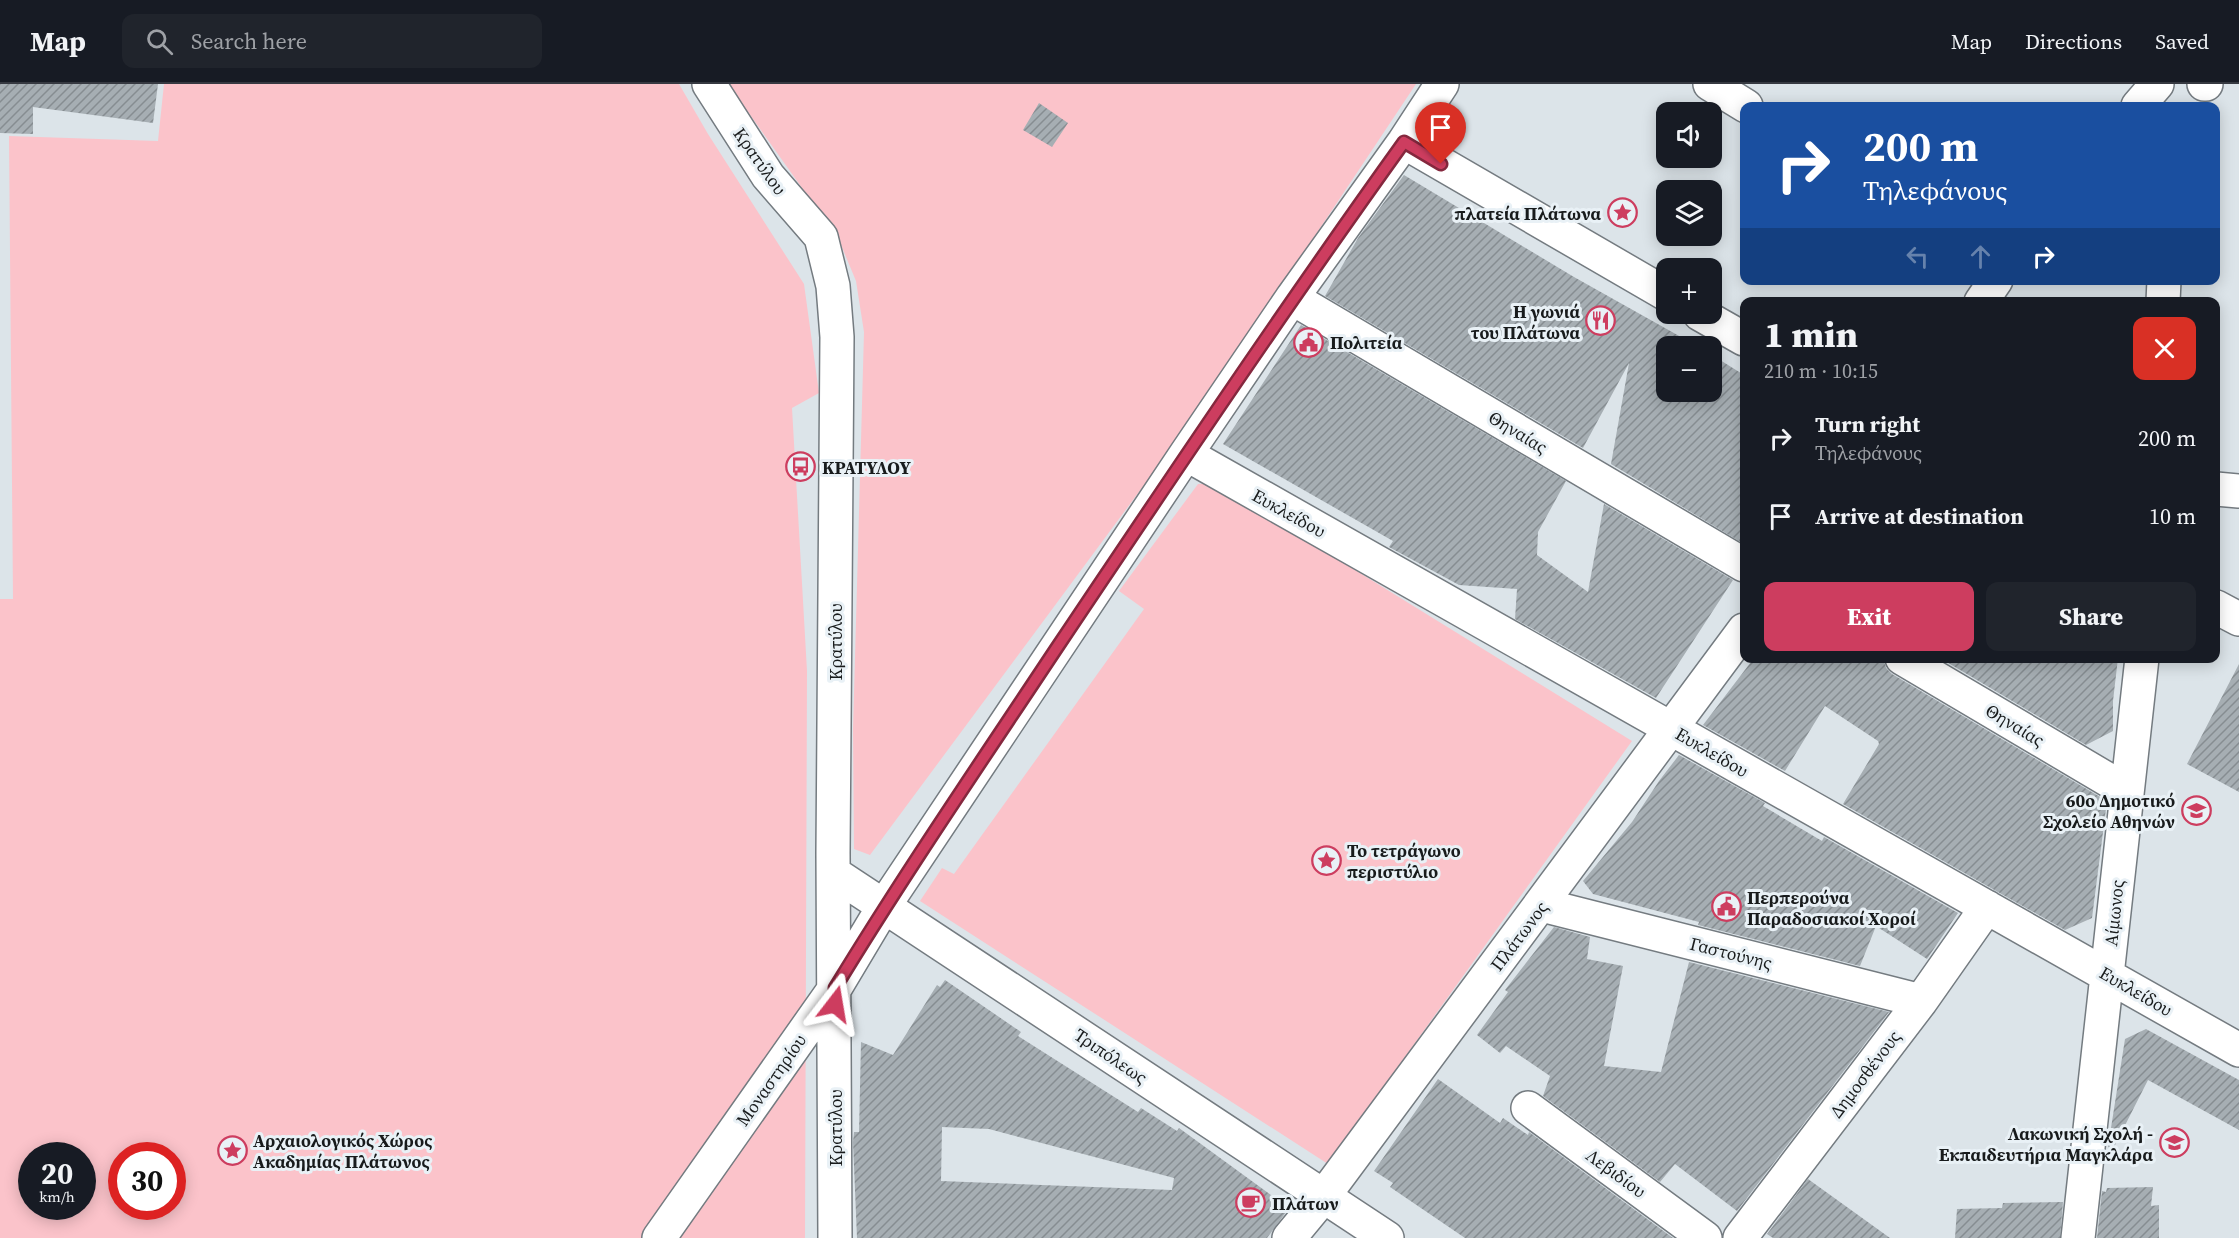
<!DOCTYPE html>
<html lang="en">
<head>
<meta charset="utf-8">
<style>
  body { margin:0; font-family:"Source Serif 4",serif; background:#20242c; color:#f1f3f6; height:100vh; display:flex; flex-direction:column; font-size:22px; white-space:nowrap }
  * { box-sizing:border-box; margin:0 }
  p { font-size:20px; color:#9ea1a6 }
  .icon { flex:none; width:33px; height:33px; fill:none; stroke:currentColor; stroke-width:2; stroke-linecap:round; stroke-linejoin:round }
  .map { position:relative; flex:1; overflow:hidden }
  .side { position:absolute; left:1740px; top:213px; width:480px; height:366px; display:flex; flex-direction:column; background:#171b24; border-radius:12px; box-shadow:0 3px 15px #0003 }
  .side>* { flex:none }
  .guide { position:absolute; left:1740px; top:18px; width:480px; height:183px; border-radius:12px; box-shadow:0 3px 15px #0003; background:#1a4fa0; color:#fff; overflow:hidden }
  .controls { position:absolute; left:1656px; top:18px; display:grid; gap:12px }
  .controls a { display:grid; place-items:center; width:66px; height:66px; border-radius:12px; background:#171b24; box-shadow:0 3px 15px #0003; font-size:30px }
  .speed { position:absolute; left:18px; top:1058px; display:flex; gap:12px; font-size:30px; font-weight:700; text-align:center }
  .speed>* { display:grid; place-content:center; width:78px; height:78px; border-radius:50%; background:#171b24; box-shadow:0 3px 15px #0003; line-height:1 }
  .speed small { font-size:15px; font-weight:400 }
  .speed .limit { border:9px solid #d22; background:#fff; color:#111 }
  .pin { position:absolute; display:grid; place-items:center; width:51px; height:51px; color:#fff; margin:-62px -26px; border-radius:50% 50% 50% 0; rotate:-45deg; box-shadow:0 0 6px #0007 }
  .pin .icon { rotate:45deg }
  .me { position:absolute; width:66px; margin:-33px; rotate:14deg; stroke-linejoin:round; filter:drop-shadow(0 0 4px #0008) }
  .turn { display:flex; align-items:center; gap:21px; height:126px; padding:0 24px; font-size:27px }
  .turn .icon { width:78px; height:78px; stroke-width:2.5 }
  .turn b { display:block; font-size:42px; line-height:51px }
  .lanes { display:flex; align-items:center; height:57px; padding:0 24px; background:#0003; justify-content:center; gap:30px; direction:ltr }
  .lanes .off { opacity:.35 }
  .round { display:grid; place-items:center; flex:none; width:63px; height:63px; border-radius:12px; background:#20242c }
  .summary { display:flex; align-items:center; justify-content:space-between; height:102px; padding:0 24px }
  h1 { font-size:36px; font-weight:800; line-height:45px }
  .action { display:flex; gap:12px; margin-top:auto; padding:12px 24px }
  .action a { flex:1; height:69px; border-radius:12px; background:#cd3d5f; color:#fff; font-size:24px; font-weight:800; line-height:69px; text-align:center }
  .action a+a { background:#20242c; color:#f1f3f6 }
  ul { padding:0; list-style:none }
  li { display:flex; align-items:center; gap:18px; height:78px; padding:0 24px }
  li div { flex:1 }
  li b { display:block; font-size:22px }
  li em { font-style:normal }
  header { display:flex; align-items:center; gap:36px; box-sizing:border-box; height:84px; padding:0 30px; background:#171b24; border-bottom:2px solid #363941 }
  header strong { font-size:28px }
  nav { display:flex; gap:33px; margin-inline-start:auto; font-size:21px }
  .search { width:420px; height:54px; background:#20242c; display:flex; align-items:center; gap:15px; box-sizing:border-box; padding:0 21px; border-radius:12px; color:#9ea1a6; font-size:22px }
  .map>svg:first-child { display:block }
  .park { fill:#fbc3ca; fill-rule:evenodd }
  .building { fill:url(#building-hatch); fill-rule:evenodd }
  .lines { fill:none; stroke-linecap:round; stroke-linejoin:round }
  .minor-casing { stroke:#747b80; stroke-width:36 }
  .minor { stroke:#fff; stroke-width:33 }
  .route-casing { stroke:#85283e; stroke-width:15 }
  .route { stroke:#cd3d5f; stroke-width:10 }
  .labels { text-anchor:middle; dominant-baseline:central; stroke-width:6; stroke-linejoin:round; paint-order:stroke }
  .street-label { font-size:18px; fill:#181b1c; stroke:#e9f1f6 }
  .poi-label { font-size:18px; font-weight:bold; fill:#181b1c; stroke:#e9f1f6; text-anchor:start }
</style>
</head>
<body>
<header>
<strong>Map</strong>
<div class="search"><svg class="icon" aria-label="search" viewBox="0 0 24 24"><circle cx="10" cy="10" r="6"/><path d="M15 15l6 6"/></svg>Search here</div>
<nav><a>Map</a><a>Directions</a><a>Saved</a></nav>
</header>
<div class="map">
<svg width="2239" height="1154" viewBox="0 0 2239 1154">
  <defs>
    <pattern id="building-hatch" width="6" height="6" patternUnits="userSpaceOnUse" patternTransform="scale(1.5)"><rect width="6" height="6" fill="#a6aeb3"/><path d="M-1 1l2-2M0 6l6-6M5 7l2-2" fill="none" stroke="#868d91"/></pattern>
  </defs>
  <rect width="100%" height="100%" fill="#dce4e9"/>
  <path class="park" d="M164,0H679L708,50L804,200L819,309L792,324L807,587L805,1154H0V515H13L9,52L158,57ZM32,1071H82V1122H32ZM122,1071H172V1122H122Z
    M728,0H1416L1193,335L870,771L854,765L853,646L864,248L856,197L839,156Z
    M1214,399L1632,657L1328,1080L920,817L942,784L954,790L1144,525L1119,507L1198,400Z"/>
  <path class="building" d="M0,0H158L153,39L33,23V50L0,49Z
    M1039,19L1068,39L1052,63L1023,46Z
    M1404,91L1574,193L1697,262H1666V308H1712V271L1744,291V460L1611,380L1629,279L1583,364L1325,212L1358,154Z
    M1301,241L1566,397L1538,448L1537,471L1588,508L1604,420L1733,496L1656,614L1515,535L1517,505L1459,501L1389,463L1393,457L1223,360Z
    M1754,574H1883L1886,584L1892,590L2107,717L2092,834L2065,846L1843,720L1879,660L1878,657L1825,622L1785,687L1703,641Z
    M1940,574H2118L2113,617V647L2086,661Z
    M2239,580V708L2187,680Z
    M1679,671L1765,719L1763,722L1822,757L1824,753L1958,829L1927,875L1876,842L1860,882L1698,841L1699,838L1593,810L1583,797L1632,738L1659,697Z
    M1554,843L1590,853L1587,875L1623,882L1604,982L1661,988L1689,878L1889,928L1737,1127L1675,1080L1660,1098L1543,1012L1550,992L1506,962L1500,969L1477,951L1508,908L1505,906Z
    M945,896L1021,948L1018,952L1138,1028L1141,1024L1177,1047L1179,1044L1289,1124L1267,1154H857L853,1058L854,1048H859L861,958L893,971L937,901L940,903ZM942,1043L989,1045L1174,1094L1172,1106L941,1097Z
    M2146,945L2239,996V1046L2148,996L2113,1065L2108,1063L2125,955Z
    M1438,995L1500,1039L1503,1034L1528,1051L1529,1048L1673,1154H1465L1390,1103L1393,1099L1374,1087Z
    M1808,1095L1890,1154H1773L1767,1150Z
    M2153,1103L2151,1122L2159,1121V1154H2097L2102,1107L2106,1108L2107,1104Z
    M2063,1118L2060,1154H1955L1957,1125L2002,1124L2003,1119Z"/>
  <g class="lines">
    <defs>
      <path id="minor" d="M709,0L768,92L821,153L833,202L837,253L833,769L835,1154
        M1710,0L1746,22
        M2204,0H2206
        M2138,22L2157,0
        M1404,58L1666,210
        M1292,214L1744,481
        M1981,218L1996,196
        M2163,218L2164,196
        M1700,230L1744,255
        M1186,370L2239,966
        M2216,405L2239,407
        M2216,523L2239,535
        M1902,574L2127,707
        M835,790L1387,1154
        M1542,821L1921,917
        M1528,1024L1705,1154
        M659,1154L835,904L884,822L1186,370L1292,214L1404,58L1442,0
        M1289,1154L1323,1113L1744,546
        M1740,1154L1921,917L1987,823
        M2078,1154L2142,574"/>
    </defs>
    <use href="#minor" class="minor-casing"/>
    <use href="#minor" class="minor"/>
  </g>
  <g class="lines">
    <defs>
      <path id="route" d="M835,920V904C905,789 981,678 1056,565C1170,395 1284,225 1404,58L1441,80"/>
    </defs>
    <use href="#route" class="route-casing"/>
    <use href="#route" class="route"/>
  </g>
  <defs>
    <symbol id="sight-ring" viewBox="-11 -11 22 22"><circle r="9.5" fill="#e9f1f6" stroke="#cd3d5f" stroke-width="1.5"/><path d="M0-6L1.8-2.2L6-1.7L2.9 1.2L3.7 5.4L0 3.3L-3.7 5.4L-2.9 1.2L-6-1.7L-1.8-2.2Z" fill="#cd3d5f"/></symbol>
    <symbol id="restaurant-ring" viewBox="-11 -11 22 22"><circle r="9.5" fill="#e9f1f6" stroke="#cd3d5f" stroke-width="1.5"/><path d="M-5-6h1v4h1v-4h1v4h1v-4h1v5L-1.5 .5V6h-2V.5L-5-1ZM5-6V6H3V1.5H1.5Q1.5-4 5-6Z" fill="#cd3d5f"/></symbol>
    <symbol id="civic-ring" viewBox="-11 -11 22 22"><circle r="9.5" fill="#e9f1f6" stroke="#cd3d5f" stroke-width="1.5"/><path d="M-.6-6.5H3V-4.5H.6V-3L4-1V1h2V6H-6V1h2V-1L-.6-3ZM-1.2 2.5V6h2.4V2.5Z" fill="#cd3d5f"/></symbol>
    <symbol id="bus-ring" viewBox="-11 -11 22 22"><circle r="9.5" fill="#e9f1f6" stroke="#cd3d5f" stroke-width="1.5"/><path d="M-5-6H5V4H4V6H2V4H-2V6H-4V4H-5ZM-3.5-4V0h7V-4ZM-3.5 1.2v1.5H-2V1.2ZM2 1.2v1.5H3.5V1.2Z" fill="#cd3d5f"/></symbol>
    <symbol id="school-ring" viewBox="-11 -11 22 22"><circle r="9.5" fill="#e9f1f6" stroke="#cd3d5f" stroke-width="1.5"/><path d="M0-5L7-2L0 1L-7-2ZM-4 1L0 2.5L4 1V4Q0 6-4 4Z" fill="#cd3d5f"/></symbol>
    <symbol id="cafe-ring" viewBox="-11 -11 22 22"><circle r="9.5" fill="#e9f1f6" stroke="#cd3d5f" stroke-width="1.5"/><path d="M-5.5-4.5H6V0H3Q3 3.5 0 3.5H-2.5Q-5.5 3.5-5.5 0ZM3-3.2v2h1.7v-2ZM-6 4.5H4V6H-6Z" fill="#cd3d5f"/></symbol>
  </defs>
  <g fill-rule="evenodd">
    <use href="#sight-ring" x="1606" y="112" width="33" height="33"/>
    <use href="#restaurant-ring" x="1584" y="220" width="33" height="33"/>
    <use href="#civic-ring" x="1292" y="242" width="33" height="33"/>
    <use href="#bus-ring" x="784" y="366" width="33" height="33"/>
    <use href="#school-ring" x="2180" y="710" width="33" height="33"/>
    <use href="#sight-ring" x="1310" y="760" width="33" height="33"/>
    <use href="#civic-ring" x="1710" y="806" width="33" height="33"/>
    <use href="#school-ring" x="2158" y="1042" width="33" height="33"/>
    <use href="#sight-ring" x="216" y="1050" width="33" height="33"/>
    <use href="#cafe-ring" x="1234" y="1102" width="33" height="33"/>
  </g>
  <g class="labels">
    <g class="street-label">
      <text transform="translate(760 77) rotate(55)">Κρατύλου</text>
      <text transform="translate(1518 348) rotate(31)">Θηναίας</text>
      <text transform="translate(1289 429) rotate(29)">Ευκλείδου</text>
      <text transform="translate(835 558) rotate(-90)">Κρατύλου</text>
      <text transform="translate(2015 641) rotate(31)">Θηναίας</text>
      <text transform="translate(1712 668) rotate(30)">Ευκλείδου</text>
      <text transform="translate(2114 829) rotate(-84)">Αίμωνος</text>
      <text transform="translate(1519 852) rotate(-53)">Πλάτωνος</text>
      <text transform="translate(1731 869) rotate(14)">Γαστούνης</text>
      <text transform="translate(2136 907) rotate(30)">Ευκλείδου</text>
      <text transform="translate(1111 972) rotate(34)">Τριπόλεως</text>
      <text transform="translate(1865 990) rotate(-53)">Δημοσθένους</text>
      <text transform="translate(771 996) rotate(-55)">Μοναστηρίου</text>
      <text transform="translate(835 1044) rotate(-90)">Κρατύλου</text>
      <text transform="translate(1616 1089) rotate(36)">Λεβιδίου</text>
    </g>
    <g class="poi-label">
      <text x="1601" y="129" text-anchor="end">πλατεία Πλάτωνα</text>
      <text x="1580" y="227" text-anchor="end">Η γωνιά<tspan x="1580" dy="21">του Πλάτωνα</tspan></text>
      <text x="1330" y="258">Πολιτεία</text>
      <text x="822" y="383">ΚΡΑΤΥΛΟΥ</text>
      <text x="2175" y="716" text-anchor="end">60ο Δημοτικό<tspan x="2175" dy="21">Σχολείο Αθηνών</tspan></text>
      <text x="1347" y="766">Το τετράγωνο<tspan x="1347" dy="21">περιστύλιο</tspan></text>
      <text x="1747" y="813">Περπερούνα<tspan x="1747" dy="21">Παραδοσιακοί Χοροί</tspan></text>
      <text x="2153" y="1049" text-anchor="end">Λακωνική Σχολή -<tspan x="2153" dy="21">Εκπαιδευτήρια Μαγκλάρα</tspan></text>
      <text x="253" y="1056">Αρχαιολογικός Χώρος<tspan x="253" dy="21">Ακαδημίας Πλάτωνος</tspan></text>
      <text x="1272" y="1119">Πλάτων</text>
    </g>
  </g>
</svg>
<div class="controls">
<a><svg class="icon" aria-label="sound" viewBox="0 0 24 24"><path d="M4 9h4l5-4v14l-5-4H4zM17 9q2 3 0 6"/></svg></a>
<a><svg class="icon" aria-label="layers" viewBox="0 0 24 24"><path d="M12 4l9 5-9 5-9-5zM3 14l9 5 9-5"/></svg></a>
<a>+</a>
<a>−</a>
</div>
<div class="speed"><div>20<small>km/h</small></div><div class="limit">30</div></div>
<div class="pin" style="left:1441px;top:80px;background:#d93025"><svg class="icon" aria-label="arrive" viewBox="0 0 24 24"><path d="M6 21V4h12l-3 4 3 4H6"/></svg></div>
<svg class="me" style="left:835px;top:920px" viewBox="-20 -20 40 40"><path d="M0-17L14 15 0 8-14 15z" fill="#cd3d5f" stroke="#fff" stroke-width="4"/></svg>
<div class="guide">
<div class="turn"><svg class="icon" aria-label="right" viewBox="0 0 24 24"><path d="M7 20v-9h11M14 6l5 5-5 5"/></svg><div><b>200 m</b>Τηλεφάνους</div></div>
<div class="lanes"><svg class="icon off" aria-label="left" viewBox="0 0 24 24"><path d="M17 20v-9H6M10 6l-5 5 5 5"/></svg><svg class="icon off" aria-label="ahead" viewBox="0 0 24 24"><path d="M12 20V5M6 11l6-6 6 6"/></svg><svg class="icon" aria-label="right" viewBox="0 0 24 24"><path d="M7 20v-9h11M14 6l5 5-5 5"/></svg></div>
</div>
<section class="side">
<div class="summary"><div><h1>1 min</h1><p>210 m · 10:15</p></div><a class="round" style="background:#d93025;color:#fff"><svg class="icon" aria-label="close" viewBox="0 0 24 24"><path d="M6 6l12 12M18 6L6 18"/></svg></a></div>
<ul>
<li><svg class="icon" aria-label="right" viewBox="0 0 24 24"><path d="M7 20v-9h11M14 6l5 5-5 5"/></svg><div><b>Turn right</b><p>Τηλεφάνους</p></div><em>200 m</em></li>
<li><svg class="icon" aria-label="arrive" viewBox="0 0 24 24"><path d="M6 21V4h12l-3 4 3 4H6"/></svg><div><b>Arrive at destination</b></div><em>10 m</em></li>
</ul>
<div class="action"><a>Exit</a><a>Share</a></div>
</section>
</div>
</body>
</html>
